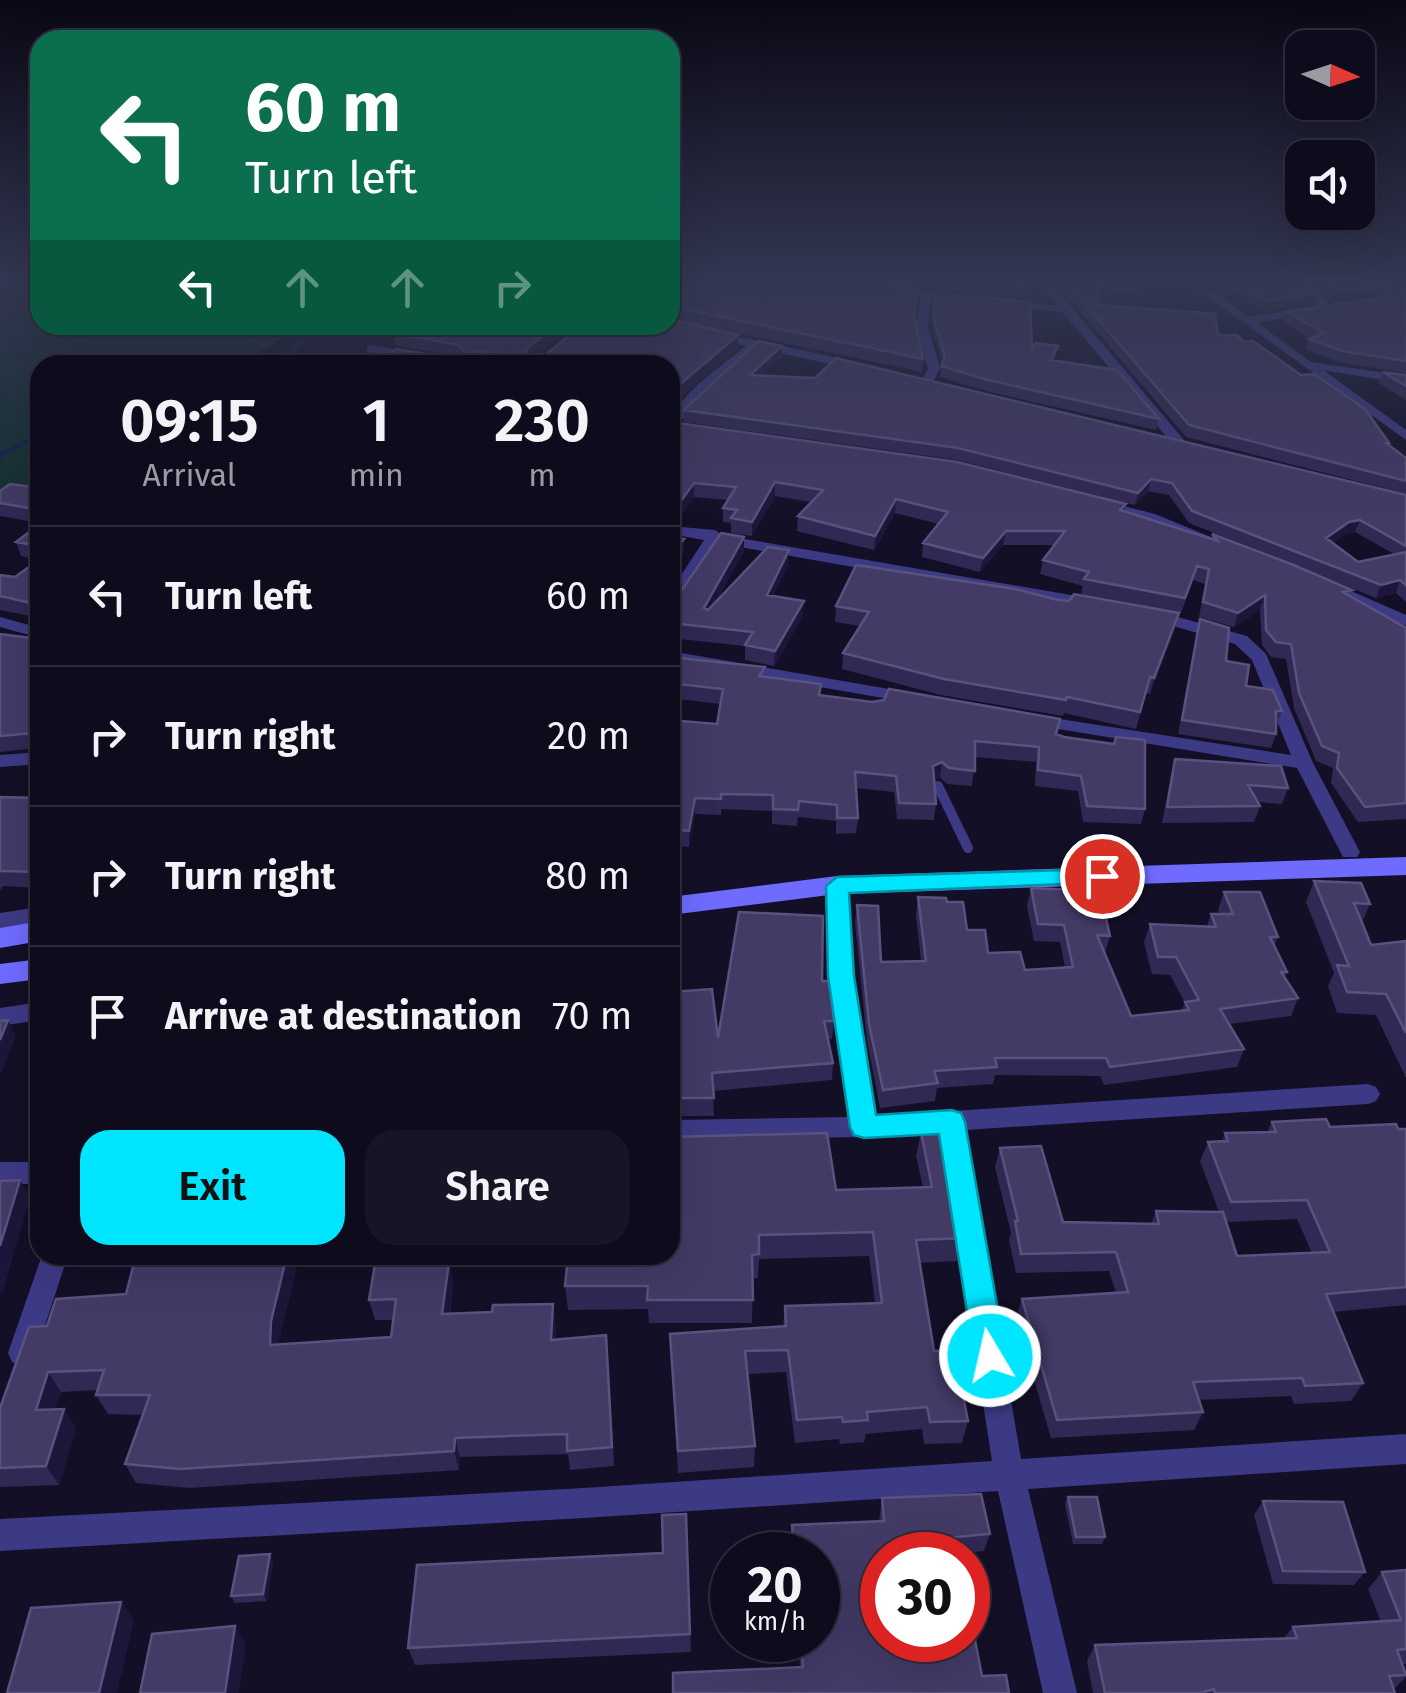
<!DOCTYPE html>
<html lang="en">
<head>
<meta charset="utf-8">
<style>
  body { margin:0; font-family:"Fira Sans",sans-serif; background:#171425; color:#f1f3f6; height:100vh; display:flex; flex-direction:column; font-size:38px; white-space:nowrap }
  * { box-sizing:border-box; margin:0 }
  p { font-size:32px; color:#9b9ba3 }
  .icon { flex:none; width:55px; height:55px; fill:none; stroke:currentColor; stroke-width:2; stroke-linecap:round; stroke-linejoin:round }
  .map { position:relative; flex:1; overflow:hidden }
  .sheet { position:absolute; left:30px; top:355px; width:650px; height:910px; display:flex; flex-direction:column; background:#0e0b1c; border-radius:30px; box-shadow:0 10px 40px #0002,0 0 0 2px #2e2b3b }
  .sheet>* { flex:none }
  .banner { position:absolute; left:30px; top:30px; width:650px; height:305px; border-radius:30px; box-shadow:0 10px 40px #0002,0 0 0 2px #2e2b3b; background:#0b6e4f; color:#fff; overflow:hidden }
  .needle { width:65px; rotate:93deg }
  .tools { position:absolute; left:1285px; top:30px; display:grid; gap:20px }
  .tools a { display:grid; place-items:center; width:90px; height:90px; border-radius:20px; background:#0e0b1c; box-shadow:0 10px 40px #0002,0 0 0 2px #2e2b3b; font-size:50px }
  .speed { position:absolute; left:710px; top:1532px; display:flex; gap:20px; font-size:50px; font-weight:700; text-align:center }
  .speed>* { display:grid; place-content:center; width:130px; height:130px; border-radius:50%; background:#0e0b1c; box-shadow:0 10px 40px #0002,0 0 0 2px #2e2b3b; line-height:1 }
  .speed small { font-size:25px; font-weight:400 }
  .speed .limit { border:15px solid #d22; background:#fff; color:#111 }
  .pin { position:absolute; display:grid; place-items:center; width:85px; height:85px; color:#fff; margin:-42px; border:5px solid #fff; border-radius:50%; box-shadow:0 2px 10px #0007 }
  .me { position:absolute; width:110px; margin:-55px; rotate:351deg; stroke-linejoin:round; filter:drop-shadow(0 0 8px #0008) }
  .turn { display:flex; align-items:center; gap:35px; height:210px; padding:0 50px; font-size:45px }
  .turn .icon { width:130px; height:130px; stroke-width:2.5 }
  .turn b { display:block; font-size:70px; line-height:85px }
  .lanes { display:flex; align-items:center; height:95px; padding:0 50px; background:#0003; justify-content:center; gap:50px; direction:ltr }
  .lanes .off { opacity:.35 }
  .eta { display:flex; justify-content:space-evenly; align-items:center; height:170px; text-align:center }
  .eta b { font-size:60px; font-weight:600; line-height:70px }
  .action { display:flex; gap:20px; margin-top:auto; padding:20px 50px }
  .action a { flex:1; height:115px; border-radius:30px; background:#00e5ff; color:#111; font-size:40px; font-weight:600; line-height:115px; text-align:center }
  .action a+a { background:#171425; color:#f1f3f6 }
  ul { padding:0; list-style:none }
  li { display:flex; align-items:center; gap:30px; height:140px; padding:0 50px; border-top:2px solid #2e2b3b }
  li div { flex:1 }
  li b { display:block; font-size:38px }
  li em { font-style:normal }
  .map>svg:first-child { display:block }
  .green { fill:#12302f }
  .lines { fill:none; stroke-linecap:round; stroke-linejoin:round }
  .stream-far1 { stroke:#0c2248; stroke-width:5 }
  .stream { stroke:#0c2248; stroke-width:6 }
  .lane { stroke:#3d3a85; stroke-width:10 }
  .street { fill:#3d3a85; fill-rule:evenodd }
  .secondary { fill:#6f6bff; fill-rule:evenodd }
  .wall { fill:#312854; fill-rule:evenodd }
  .shaded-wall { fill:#1d163a }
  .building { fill:#433a66; stroke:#5a527e; stroke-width:2.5 }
  .route { fill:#00e5ff; stroke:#0095a6; stroke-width:2.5 }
</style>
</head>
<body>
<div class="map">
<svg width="1406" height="1693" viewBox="0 0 1406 1693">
  <rect width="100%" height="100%" fill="#130f26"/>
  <path class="green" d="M0,283H40V325H303L238,365H40V486L0,510Z"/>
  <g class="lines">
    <path class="stream-far1" d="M259,365L293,351L304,337L302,325
      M0,455L40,436"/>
    <path class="stream" d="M0,455L4,453"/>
    <path class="lane" d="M938,786L968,848"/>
    <path class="street" d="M1041,283H1051L1184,440V446H1174L1063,312L1003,306L997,303L1003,300L1057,305Z
      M1189,283H1201L1249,317L1315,306L1316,302L1302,283H1313L1328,302L1324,310L1257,323L1311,362L1406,376V384L1323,370L1406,430V440Z
      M889,288L960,295L966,298L960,301L931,298L928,327L940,368L932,384L922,381L928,368L916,327L920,297L885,293L883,291Z
      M670,322L861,363L867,367L861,371L757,348L691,407L675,429L670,430C670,399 723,365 746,346L661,325H670Z
      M371,345L460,361L466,365H440L367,352V346Z
      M1100,500L1155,514L1228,544L1220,549L1215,547L1145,520L1095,507L1093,504Z
      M670,526L715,530L722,535L1094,599L1102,604L1094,609L717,543L676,607L670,609V592L704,540L670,534Z
      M1326,580L1406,615V626L1320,588L1318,585Z
      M1152,610L1247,636L1266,654L1313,763L1360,852L1357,857H1343L1297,768L1028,724L1025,720L1028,716L1034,715L1291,755L1252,660L1235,644L1146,618L1144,615Z
      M0,617L40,628V638L0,627Z
      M670,651L912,693L921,698L912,703L670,661Z
      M40,752V764L0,767V755Z
      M837,878L847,885L852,976L875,1116L1368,1084L1376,1087L1380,1094L1376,1101L1368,1104L965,1130L1021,1459L1406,1434V1464L1028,1489L1077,1693H1043L998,1491L584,1518L0,1551V1519L584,1488L992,1461L941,1132L864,1137L670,1140V1120L850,1117L830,976L827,885Z
      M40,907V921L0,929V913Z
      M40,1002V1020L0,1026V1008Z
      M0,1162H40V1184H0Z
      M42,1255H68L36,1353L32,1362L22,1366L12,1362L8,1353Z"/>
    <path class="secondary" d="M1406,857V875L837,894L670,915V897L837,876Z
      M40,921V941L0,948V928Z
      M40,959V979L0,984V964Z"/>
  </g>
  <path class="wall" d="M670,283L914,317L923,359L922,372L670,319Z
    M868,283H1029V286L1027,298Z
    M1058,283H1139L1137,293L1098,294V305L1244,342L1389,443V445L1406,458V494L1186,437L1067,296Z
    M1217,283H1307L1314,294L1311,305L1262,311L1235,290H1225Z
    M1317,283H1406V373L1339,362L1306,350L1309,339L1311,338L1284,323L1287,312L1380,298L1331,302Z
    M935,293L1032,349L1058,346L1055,360L1159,419L1156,430L986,391L940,377L942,363L932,327Z
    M405,325H572L536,355L738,348L678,399L670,411V365H484L438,356L450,355L396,346L394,333Z
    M782,346V357L761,375L1406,495V602L1396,593L1376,598L1189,523L1169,495L1148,491L1135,505L957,460L684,422V410ZM1355,532L1394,554L1358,562L1333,543L1345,534Z
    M1383,372L1406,375V400L1379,383Z
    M670,422L1126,504L1124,512L1211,539L1212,534L1350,596L1406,628V819L1358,822L1331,783L1333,768L1316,761L1294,708L1286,659L1271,657L1262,645L1260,610L1234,627L1199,617L1205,584L1193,580L1181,613H1179L1175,628L1150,694L1146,693L1136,729L1064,713L1063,716L941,695L842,669L843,653L860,626L835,622L836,606L1058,600L1172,611L1081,594L1083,586L1040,574L1043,560L1054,545H1003L980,572L922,557L923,543L939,524L895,513L874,550L797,531L798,516L812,502L775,496L752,536L731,533V523L723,522V508L728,500L694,497L675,523H670Z
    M40,488V523L0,516V491Z
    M40,524V618L0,610V575L15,577L39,560L21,556L16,542Z
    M744,537V552L715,603L788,565L773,596L803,616L774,666L745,660V646L670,638V597L679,594Z
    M1200,619L1226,661L1246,686L1282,711L1276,726V734L1271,748L1178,734Z
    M0,634L40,639V753L38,748L0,752Z
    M670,657L765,677L820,695L1057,735L1145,809L1141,824L1083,822L1078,791L1035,786L1036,762L975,757L972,786L947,784L940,777L934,780L936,804L934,820L897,819L894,792L856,788L858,818L856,833L836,834V821L798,817L797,826L772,824V811L721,809V815L695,814L689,847L670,845ZM678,699L721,704L717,724L671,720Z
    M1175,759L1288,788L1282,804L1258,802L1260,806L1254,822L1162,823L1171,775Z
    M0,797L40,798V888L3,886L0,891Z
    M1314,881L1370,904L1362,922L1371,945L1406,941V1078L1376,1015L1337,1013L1328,986L1334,973L1306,902Z
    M1031,888L1110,936L1105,953L1131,1016L1182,1010L1185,1003L1170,975L1152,974L1144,942L1150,924L1207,926L1211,914H1220L1218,910L1224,892L1278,937L1274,946L1287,972L1285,977L1298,998L1291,1016L1229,1024L1244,1049L1237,1067L1104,1085L1100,1076L995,1075L993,1084L937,1088L935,1101L880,1108L867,1041L855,923L857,905L881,962L921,961L916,915L918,897L947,902L967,930L988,953L1025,970L1065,967L1060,942L1034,941L1027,906Z
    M822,981L834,1021L832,1039H828L833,1063L832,1080L713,1091L714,1116H670L671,992L718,1038Z
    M1272,1122L1330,1127L1406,1129V1305L1333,1312L1363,1383L1351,1401L1294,1404L1291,1396L1199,1400L1203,1412L1194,1430L1051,1438L1016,1318L1022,1299L1116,1293L1109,1271L1016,1273L1009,1240L1011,1233L995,1167L1000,1148L1063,1222L1151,1224L1156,1211L1219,1212L1200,1161L1208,1142L1222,1141L1225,1133L1267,1132ZM1297,1219L1312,1253L1237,1256L1226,1222Z
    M921,1132L963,1238L957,1261L919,1263L934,1351L968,1421L962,1443L924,1444L922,1429L866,1434L864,1442L840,1444L839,1439L795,1443L786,1372L747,1374L755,1446L754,1467L678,1473L670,1334L783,1326L785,1306L875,1303L869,1256L759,1259L758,1278H753L752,1323H649L648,1309L568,1310L565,1286L836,1190L923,1187L916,1156Z
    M449,1262L453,1283L450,1314L556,1324L555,1340L608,1355L614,1466L570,1470L568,1454L460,1457L459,1470L190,1488L136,1483L125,1464L143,1415L108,1414L96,1395L97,1390L61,1392L55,1409L76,1428L59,1485L0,1487V1408L29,1327L279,1341V1345L391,1337L394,1320H375L369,1300Z
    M1068,1497L1105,1537L1102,1544H1073L1065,1504Z
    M882,1498L990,1534L984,1551L946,1555H882V1574H877L886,1645L982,1676L800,1667L798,1640H818V1555H791L790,1543L792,1525L879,1521Z
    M1263,1501L1365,1572L1354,1585L1273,1584L1254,1515Z
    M686,1514L691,1652L415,1665L408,1648L663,1553Z
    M270,1554L273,1561L267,1601L235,1603L231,1596Z
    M1406,1570V1664H1403L1406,1677L1394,1689L1395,1693H1093L1087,1661L1095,1645L1284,1638L1293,1627L1381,1622L1368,1589L1382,1572Z"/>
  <path class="shaded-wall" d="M1385,287L1382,297L1331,302L1334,291Z
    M1314,294L1311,305L1262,311L1264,301Z
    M556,325H572L528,362L526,349Z
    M738,335V348L678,399L670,411V398L678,386Z
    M782,346V357L750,386V375Z
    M476,351L478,364L476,365H458Z
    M1151,479L1148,491L1135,505L1138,493Z
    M775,482V496L752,536V522Z
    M694,483V497L675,523V509Z
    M896,499L895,513L874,550L875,536Z
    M1360,520L1355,532L1345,534L1322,550L1326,538L1349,522Z
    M1006,531L1003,545L980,572L983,558Z
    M744,537V552L704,622V608Z
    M684,539V553L670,570V555Z
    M789,550L788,565L766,610L767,595Z
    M1400,580L1396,593L1376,598L1381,585Z
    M1265,595L1260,610L1234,627L1238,613Z
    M804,601L803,616L774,666L775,651Z
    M1179,613L1175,628L1150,694L1154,678Z
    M678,684V699L670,725V709Z
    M942,762L940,777L930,782L933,766Z
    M695,798V814L689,847V831Z
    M8,1020L16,1036L0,1076V1040Z
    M20,1180L30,1198L2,1294L0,1291V1246Z
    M287,1255H300L279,1341L278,1365L270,1345L271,1321Z
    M449,1262L453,1283L447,1334L442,1314Z
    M553,1304L556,1324L554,1360L551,1340Z
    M48,1372L61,1392L49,1429L36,1410Z
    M64,1409L76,1428L59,1485L46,1466Z
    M455,1438L460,1457L459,1470L454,1451Z
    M270,1554L273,1561L267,1601L263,1594Z
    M121,1602L134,1620L117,1693H99Z
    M235,1626L246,1644L239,1693H225Z"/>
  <path class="building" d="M670,283H850L917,289L914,316L923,359L670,306Z
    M991,283H1029V286Z
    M1067,283H1130L1098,284V305L1215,314L1218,335H1237L1244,342L1253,341L1301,375L1314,374L1365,409L1389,443H1386L1406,458V481L1189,425Z
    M1242,283H1307L1314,294L1264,301Z
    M1328,283H1406V361L1342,351L1309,339L1324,333L1287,312L1379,298L1388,292L1385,287L1334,291Z
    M935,293L1030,302L1032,349L1036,343L1058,346L1051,360L1117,370L1159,419L988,380L941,366L945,356L933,316Z
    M670,319L738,335L678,386L670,398V365H531L534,362L476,351L458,365H372L396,349L438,356L467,355L459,345L394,333L405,325H556L526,349V355H545L582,325H670Z
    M758,341L782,346L750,375L815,378L836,358L1406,495V546L1360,520L1349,522L1326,538L1358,562L1406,552V585L1400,580L1381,585L1192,511L1172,483L1151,479L1138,493L958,448L684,410Z
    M1383,372L1406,375V386Z
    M670,422L957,462L1126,504L1120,510L1218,541L1212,534L1291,564L1352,590L1343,592L1406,628V803L1365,807L1337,768L1339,753L1322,746L1299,693L1291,644L1276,642L1266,630L1265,595L1238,613L1203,602L1209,569L1197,566L1185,598L1084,579L1089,572L1043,560L1065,531H1006L983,558L923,543L948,512L896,499L875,536L798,516L823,490L775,482L752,522L731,518L737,510L723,508L736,487L694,483L675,509H670Z
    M10,484L40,488V510L0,503V491Z
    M40,524V546L16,542Z
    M721,533L744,537L704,608L708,610L768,547L789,550L767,595L804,601L775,651L745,645L753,632L670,623V597L679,594Z
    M670,536L684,539L670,555Z
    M40,559V605L0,596V575L15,577Z
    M856,565L1015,589L1058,600L1069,601L1074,594L1179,613L1154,678L1150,677L1140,712L1067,697L1066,700L944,679L843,653L869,612L836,606Z
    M1200,619L1229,628L1226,661L1249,665L1246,686L1273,690L1282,711H1276V734L1182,720Z
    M0,634L40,639V747L37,746L33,733L0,736Z
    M670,657L765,667L759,676L821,684L819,695L872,702L884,700L889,689L895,690L1060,719L1056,734L1064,737L1114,744L1116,737L1145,740V809L1087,806L1081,776L1038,770L1039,747L975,741V771L949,768L942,762L933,766L936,804L899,803L896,776L855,772L858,818H837V805L799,801L798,810L773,809V795L721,794V799L695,798L689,831L670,829V720L717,724L723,689L678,684L670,709Z
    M1175,759L1281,766L1288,788L1248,785L1260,806L1167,807Z
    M0,797L40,798V872L0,871Z
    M1314,881L1361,883L1370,904L1354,903L1371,945L1406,941V1033L1386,994L1347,992L1337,965L1349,966Z
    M1031,888L1100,891L1110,936L1097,935L1131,1016L1189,1010L1185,1002L1199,1000L1176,957H1158L1150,924L1216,927L1211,914H1233L1224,892H1260L1278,937H1270L1287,972H1281L1298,998L1220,1009L1244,1049L1110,1067L1106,1058H995L997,1067L934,1071L938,1083L883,1090L869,1024L857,905L878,906L881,962L926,961L918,897L946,898L947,902H963L967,930H985L988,953L1020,952L1025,970L1073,967L1064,925L1038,924Z
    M739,912L823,916L822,981H830L834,1021H824L833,1063L712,1073L714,1098H670V1015H673L671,992L712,989L718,1038Z
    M8,1020L0,1040V1021Z
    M1326,1119L1330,1127L1396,1124L1398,1129H1406V1287L1326,1294L1363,1383L1305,1386L1302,1378L1193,1382L1203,1412L1057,1420L1022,1299L1128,1292L1116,1252L1021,1254L1015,1221H1018L1000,1148L1041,1146L1063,1222L1159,1224L1156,1211L1223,1212L1237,1256L1330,1252L1307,1200L1231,1202L1208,1142L1228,1141L1225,1133L1276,1132L1272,1122Z
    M936,1129L942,1137L963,1238L916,1240L934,1351L954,1350L968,1421L930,1422L927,1407L867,1412L868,1420L843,1422L842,1417L797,1420L788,1350L745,1351L755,1446L678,1451L670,1334L786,1326L785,1306L882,1303L873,1232L759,1235V1254L752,1255L753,1300H647L648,1286H565L568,1255H670V1137L827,1133L836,1190L932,1187L921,1132Z
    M20,1180L0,1246V1181Z
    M220,1255H287L271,1321L270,1345L391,1337L396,1299L369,1300L375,1264L449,1262L442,1314L492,1312L493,1305L553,1304L551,1340L606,1335L612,1447L567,1451V1434L455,1438L454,1451L180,1469L125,1464L150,1395H96L104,1370L48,1372L36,1410L64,1409L46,1466L0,1468V1408L29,1327L47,1326L56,1299L126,1294L134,1263L219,1259Z
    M981,1494L990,1534L912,1541L913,1555H882V1557H875L882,1618V1640H885L886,1645L975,1640L982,1676L1006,1675L1009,1693H673V1673L803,1667L801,1640H818V1555H794L792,1525L884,1521L882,1498Z
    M1068,1497H1097L1105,1537H1076Z
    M1263,1501L1343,1502L1365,1572L1283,1571Z
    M686,1514L690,1634L408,1648L417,1565L663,1553L662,1515Z
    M270,1554L263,1594L231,1596L239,1556Z
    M1406,1570V1649L1397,1650L1406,1675L1389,1676L1395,1693H1215L1214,1689L1200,1693H1105L1095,1645L1297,1638L1293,1627L1401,1620L1382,1572Z
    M121,1602L99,1693H7L31,1608Z
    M235,1626L225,1693H140L152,1634Z"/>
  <linearGradient id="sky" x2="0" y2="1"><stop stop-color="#0a0815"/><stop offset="0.54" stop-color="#333752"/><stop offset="1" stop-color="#333752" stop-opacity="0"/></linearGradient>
  <rect width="1406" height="520" fill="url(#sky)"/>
  <path class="route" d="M1102,869L1114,876L1111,882L849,893L854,976L876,1115L952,1110L961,1113L965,1122L1006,1356L1001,1367L990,1371L978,1367L974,1356L939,1134L864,1138L854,1135L850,1127L828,976L826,886L837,877Z"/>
</svg>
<div class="tools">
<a><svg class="needle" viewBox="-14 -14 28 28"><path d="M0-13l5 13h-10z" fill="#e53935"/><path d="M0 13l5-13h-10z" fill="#9b9ba3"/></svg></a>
<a><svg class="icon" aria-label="sound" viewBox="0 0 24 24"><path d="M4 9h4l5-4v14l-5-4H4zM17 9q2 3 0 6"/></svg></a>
</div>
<div class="speed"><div>20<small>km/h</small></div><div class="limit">30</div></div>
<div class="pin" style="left:1102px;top:876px;background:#d93025"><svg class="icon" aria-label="arrive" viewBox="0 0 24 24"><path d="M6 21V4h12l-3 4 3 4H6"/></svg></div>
<svg class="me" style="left:990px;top:1356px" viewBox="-20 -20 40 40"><circle r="17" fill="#00e5ff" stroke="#fff" stroke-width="3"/><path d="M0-11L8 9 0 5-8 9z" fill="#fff"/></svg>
<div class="banner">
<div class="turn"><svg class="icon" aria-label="left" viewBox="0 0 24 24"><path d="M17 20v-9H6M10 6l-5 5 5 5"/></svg><div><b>60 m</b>Turn left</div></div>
<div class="lanes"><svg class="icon" aria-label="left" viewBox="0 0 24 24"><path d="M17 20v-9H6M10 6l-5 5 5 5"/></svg><svg class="icon off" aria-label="ahead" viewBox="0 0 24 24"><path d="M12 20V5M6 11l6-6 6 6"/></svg><svg class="icon off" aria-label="ahead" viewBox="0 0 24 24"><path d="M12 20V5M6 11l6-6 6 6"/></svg><svg class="icon off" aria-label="right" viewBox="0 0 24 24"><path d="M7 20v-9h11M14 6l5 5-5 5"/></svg></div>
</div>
<section class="sheet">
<div class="eta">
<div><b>09:15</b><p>Arrival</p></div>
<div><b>1</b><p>min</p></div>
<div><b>230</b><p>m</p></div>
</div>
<ul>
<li><svg class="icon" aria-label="left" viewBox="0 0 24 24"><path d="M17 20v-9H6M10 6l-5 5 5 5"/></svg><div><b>Turn left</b></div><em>60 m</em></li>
<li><svg class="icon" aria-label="right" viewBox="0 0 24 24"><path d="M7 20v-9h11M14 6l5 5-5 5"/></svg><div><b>Turn right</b></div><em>20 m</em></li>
<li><svg class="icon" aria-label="right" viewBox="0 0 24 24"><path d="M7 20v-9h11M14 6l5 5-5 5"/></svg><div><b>Turn right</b></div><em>80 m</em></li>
<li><svg class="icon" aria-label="arrive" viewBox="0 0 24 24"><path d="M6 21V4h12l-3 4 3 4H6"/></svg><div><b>Arrive at destination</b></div><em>70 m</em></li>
</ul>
<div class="action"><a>Exit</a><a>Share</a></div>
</section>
</div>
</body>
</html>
